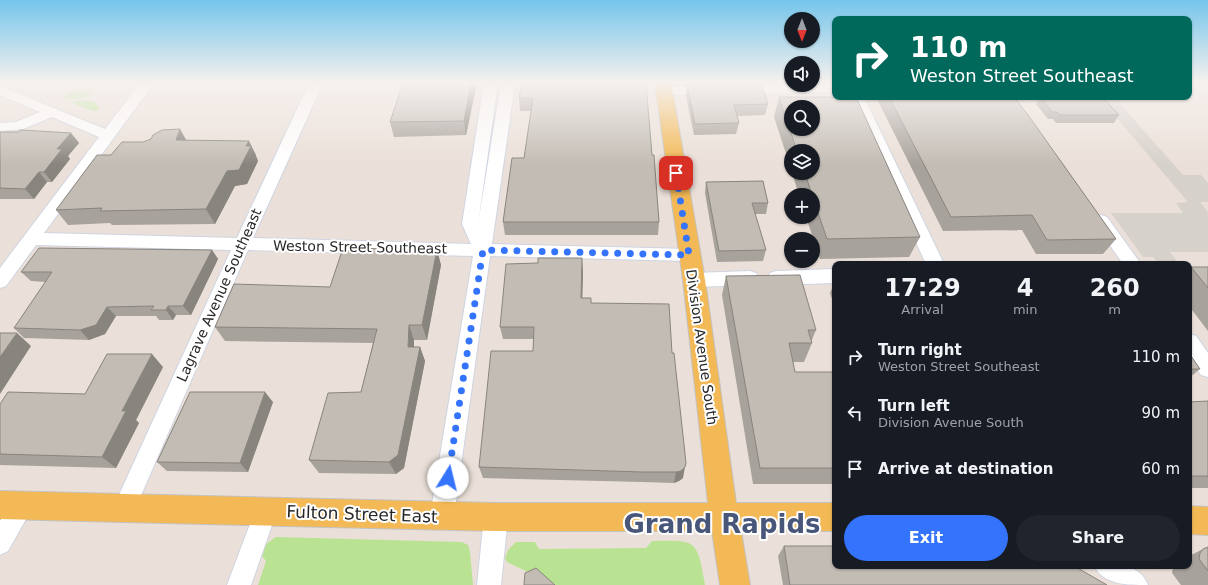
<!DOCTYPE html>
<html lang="en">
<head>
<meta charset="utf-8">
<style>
  body { margin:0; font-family:"DejaVu Sans",sans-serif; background:#20242c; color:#f1f3f6; height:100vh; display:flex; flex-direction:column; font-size:15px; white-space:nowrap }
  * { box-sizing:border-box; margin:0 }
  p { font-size:13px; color:#9ea1a6 }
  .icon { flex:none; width:22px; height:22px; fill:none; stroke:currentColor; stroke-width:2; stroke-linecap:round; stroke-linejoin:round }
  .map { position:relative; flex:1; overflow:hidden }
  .panel { position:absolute; left:832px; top:261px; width:360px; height:308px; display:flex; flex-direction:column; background:#171b24; border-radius:8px; box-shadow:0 1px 3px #0004 }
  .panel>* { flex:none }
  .banner { position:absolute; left:832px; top:16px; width:360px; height:84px; border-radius:8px; box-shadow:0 1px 3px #0004; background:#00695c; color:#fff; overflow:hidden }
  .needle { width:26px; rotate:180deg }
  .controls { position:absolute; left:784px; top:12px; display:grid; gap:8px }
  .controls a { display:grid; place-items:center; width:36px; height:36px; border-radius:50%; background:#171b24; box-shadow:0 1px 3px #0004; font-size:20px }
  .pin { position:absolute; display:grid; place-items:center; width:34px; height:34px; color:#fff; margin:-17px; border-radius:8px; box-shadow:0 2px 6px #0006 }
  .me { position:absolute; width:44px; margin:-22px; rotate:9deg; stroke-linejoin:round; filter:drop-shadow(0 0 3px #0008) }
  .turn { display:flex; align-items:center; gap:14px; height:84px; padding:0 12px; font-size:18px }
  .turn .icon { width:52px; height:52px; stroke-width:2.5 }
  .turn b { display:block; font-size:28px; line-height:34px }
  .eta { display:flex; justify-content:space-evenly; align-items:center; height:68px; text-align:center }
  .eta b { font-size:24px; font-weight:800; line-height:28px }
  .action { display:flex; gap:8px; margin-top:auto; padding:8px 12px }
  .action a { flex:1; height:46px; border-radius:24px; background:#3474fd; color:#fff; font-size:16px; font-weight:800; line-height:46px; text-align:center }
  .action a+a { background:#20242c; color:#f1f3f6 }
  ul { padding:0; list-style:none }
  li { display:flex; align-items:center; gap:12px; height:56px; padding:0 12px }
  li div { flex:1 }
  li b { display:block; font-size:15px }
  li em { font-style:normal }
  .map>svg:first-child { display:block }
  .green { fill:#b9e393 }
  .plaza { fill:#d7d1cb }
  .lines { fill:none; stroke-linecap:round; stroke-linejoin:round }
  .minor-casing { stroke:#ced4e1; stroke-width:2 }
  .major-casing { stroke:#c3c3c3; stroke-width:2 }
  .minor { fill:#fff; fill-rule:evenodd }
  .major { fill:#f3b956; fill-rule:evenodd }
  .wall { fill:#a7a29b }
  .shaded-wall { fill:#88847e }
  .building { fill:#c2bcb4; stroke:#88847e; fill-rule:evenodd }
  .route { stroke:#3474fd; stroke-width:7; stroke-dasharray:0 12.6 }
  .labels { text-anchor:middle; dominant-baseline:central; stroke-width:4; stroke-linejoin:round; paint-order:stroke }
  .street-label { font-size:14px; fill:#282828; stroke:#fff }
  .near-street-label { font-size:17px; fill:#282828; stroke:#fff }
  .near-town-label { font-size:26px; font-weight:bold; fill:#485779; stroke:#fff }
</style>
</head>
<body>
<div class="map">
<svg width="1208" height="585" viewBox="0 0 1208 585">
  <rect width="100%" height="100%" fill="#ebe0d9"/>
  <path class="green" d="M68,92H94C88,99 71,101 63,98Z
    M89,100L96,103L99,108L98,110L94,111L72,103L76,101Z
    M276,537L462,542L468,545L470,552L473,585H258L266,561L262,556L266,544Z
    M652,541C697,540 697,539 705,585H547L538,577L507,562L505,558L508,550L516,542H535L539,549L646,548Z"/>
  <path class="plaza" d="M1099,97H1114L1183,175H1201L1208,183V202H1200L1208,212V252H1170L1179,264H1159L1153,257H1143L1111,213H1183L1176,203L1188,202Z"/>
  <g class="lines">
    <defs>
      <path id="minor" d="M140,83H154L44,233L237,238L309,83H323L253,238L471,244L462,224L484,83H498L478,224L501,83H515L492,244L689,249L695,251L698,255L695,259L689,261L490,256L454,516L450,524L442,527L434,524L430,516L473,256L248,250L132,516L124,519L116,516L113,508L231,250L36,245L6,286L0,288V268L99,137L52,117L23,129L0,131V123L16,122L40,112L0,95V86L105,129Z
        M835,84V92L738,94L733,93L731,90L733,87L738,86Z
        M711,86L716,87L718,90L716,93L664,95L659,94L657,91L659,88L664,87Z
        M850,97H864L944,264H926Z
        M1101,215L1107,217L1141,264H1123L1093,221L1095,217Z
        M835,269V283L776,285L770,283L767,278L770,273L776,271Z
        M750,271L756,273L759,278L756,283L750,285L694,287L688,285L685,280L688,275L694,273Z
        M1189,334L1196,336L1208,353V377L1201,375L1189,357Z
        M23,494L31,497L34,505L8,551L0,555V521L15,497Z
        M266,500L274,503L277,511L251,585H227L258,503Z
        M496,506L504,509L508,517L501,585H477L484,517L488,509Z
        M1094,566C1115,566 1138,561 1148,585C1127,585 1104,585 1094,566Z"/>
      <path id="major" d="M655,83H671L705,280L736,503H835V531H741L750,585H720L712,531H496L0,519V491L496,503H708L683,280Z
        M1189,506L1208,507V535L1189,534Z"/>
    </defs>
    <use href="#minor" class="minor-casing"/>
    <use href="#major" class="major-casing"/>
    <use href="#minor" class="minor"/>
    <use href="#major" class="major"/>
  </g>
  <path class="wall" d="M477,83L466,135L394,137L390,122Z
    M522,83L652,155L659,222L658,235H505L503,222L524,158L531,111H520L519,98Z
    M683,83H755V84L684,85Z
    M687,85L768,104L765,115L737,116L739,123L736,134L694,135L686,96Z
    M779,97L920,237L909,257L820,259L806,217H813V195H799L792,173H813V151H791V169L774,117Z
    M876,97H1014L1116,239L1103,254H1036L1022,230L943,231Z
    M1040,97H1102L1119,115L1114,123H1056L1053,119H1048L1036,104Z
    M0,132L71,133L79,143L68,156L70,159L52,182H47L34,199H0Z
    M186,140L256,155V156L258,161L247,184L235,186L215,224L112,225L110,223L68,225L56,210L111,155L143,142Z
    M706,182L768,203L766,214H755L766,250L763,261L717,262L705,193Z
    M212,250L218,259L191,315H176L173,320H159L156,316H116L105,334L89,340L24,338L14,328L46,282L31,281L21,272Z
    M437,250L441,265L427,340H414V347H420L425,361L404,468L396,474L319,473L309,460L361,392L373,343L225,341L215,327Z
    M1191,267H1208V331L1189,306V269Z
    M583,271L582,298L591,303L672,353L683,478L679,481L674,483L642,482L483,478L479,467L533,351V339H503L500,327Z
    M726,276L816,330L811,342L812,343L804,362H793L795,372H835V484H753L722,295Z
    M835,281V308L830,293Z
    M1189,353L1200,369L1189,378Z
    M163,367L136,420L139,423L116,468L0,465V404L85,394Z
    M1208,401V488H1189V402Z
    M273,402L248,472L167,471L157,462Z
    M784,546L1107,585H783L778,556Z
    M1208,547V585H1181L1172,573L1173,567V566H1189V556L1203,549Z"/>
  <path class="shaded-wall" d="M471,83H477L466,135L464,121Z
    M180,129L188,143L176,140Z
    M71,133L79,143L68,156L70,159L52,182L44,172L57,149Z
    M249,141L256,155V156L258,161L247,184L235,186L215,224L206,209L227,171Z
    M39,172L47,182L34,199L25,189Z
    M212,250L218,259L191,315L183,306Z
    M437,250L441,265L427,340L422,325Z
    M582,258L583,271L582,311L581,298Z
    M168,306L176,315L173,320L166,310Z
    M107,307L116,316L105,334L89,340L80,330Z
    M409,325L414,340V361L408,347Z
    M17,333L31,346L0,394V357Z
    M420,347L425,361L404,468L396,474L389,462Z
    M152,354L163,367L136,420L139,423L116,468L102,457L122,411Z
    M265,392L273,402L248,472L240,463Z
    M685,467L683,478L679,481L674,483L676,472Z"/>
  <path class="building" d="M403,83H471L464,121L390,122Z
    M522,83H646L652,155H654L659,222H503L512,158H524L533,98H519Z
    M761,84L768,104L734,105L739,123L695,124L687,85Z
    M779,97H856L920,237L827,239L813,198V195H812L805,173H813V151H797ZM791,107H813V129H791Z
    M889,97H1014L1028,115L1116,239L1047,240L1032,215L951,217Z
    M1041,97H1102L1119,115H1060L1057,112H1052Z
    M180,129L176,140L249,141L246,146H251L239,170L227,171L206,209L100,211L102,208L56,210L97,155H111L122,142H143L151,139L153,135L162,130Z
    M21,130L71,133L57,149H62L44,172H39L25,189L0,188V132H18Z
    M763,181L768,203H752L766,250L719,251L706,182Z
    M39,248L212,250L183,306H168L166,310H151L154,306L107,307L96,325L80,330L14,328L52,272H21Z
    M343,248L437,250L422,325H409L408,347H420L398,455L389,462L309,460L328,393L361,392L377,329L215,327L234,284L330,287Z
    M538,258H582L581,298H591V303L669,304L672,353H674L686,463L685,467L681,471L676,472H643L479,467L491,351H533L534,327H500L506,264L538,263Z
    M1191,267H1208V288Z
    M800,275L816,330H808L812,343H789L795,372H835V468H760L726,276Z
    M0,333H17L0,357Z
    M1189,353L1200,369H1189Z
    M107,354H152L122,411H126L102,457L0,454V404L8,392L85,394Z
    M190,392H265L240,463L157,462Z
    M1208,401V476H1189V402Z
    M784,546H835V566H1074L1107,585H790Z
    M1208,547V571L1199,559L1200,553L1203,549Z
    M536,568L555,585H524L525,573Z"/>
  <linearGradient id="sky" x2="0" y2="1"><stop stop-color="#75c5eb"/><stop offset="0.5" stop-color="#f6f1ee"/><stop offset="1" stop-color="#f6f1ee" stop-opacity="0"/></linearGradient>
  <rect width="1208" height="165" fill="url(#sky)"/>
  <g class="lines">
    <path class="route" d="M448,478L483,250L689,255L676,173"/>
  </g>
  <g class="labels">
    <g class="street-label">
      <text transform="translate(360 247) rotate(1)">Weston Street Southeast</text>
      <text transform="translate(219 295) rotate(-66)">Lagrave Avenue Southeast</text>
      <text transform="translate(702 347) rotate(82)">Division Avenue South</text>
    </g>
    <g class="near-street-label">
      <text transform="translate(362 514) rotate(2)">Fulton Street East</text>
    </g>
    <g class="near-town-label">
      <text x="722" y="524">Grand Rapids</text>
    </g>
  </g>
</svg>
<div class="controls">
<a><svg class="needle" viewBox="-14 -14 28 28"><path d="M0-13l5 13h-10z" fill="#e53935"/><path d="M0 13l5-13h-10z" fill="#9ea1a6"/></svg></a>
<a><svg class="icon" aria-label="sound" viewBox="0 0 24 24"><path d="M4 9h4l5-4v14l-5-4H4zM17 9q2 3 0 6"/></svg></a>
<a><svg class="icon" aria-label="search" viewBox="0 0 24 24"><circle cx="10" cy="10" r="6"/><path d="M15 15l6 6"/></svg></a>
<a><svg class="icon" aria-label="layers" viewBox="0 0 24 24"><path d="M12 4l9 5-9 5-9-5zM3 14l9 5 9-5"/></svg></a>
<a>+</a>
<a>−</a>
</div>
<div class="pin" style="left:676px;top:173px;background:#d93025"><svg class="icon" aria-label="arrive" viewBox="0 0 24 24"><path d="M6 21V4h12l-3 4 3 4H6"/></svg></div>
<svg class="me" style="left:448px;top:478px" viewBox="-20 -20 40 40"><circle r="19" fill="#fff"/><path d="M0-13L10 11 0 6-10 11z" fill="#3474fd"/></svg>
<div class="banner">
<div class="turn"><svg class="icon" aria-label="right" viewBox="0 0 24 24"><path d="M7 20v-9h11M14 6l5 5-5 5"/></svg><div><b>110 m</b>Weston Street Southeast</div></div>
</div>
<section class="panel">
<div class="eta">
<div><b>17:29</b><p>Arrival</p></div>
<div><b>4</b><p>min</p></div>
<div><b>260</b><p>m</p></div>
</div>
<ul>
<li><svg class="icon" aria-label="right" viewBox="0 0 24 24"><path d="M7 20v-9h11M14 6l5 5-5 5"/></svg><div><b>Turn right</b><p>Weston Street Southeast</p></div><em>110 m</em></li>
<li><svg class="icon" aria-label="left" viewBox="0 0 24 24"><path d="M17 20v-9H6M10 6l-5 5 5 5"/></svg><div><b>Turn left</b><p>Division Avenue South</p></div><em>90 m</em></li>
<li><svg class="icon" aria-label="arrive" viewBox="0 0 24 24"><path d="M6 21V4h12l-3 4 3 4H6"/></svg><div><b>Arrive at destination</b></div><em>60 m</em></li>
</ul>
<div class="action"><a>Exit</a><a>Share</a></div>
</section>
</div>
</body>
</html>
